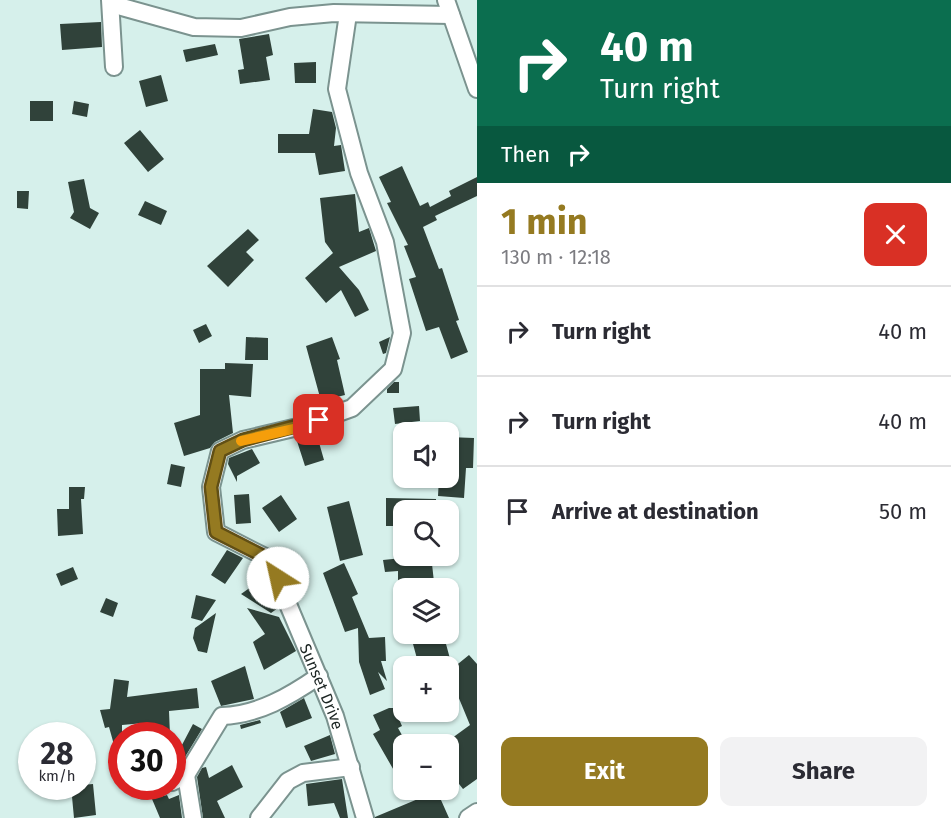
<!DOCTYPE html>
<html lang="en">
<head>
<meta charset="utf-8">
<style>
  body { margin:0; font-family:"Fira Sans",sans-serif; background:#f2f2f3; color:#2b2b33; height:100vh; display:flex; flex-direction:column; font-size:22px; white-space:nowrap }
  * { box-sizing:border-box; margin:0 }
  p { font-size:20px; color:#7c7c81 }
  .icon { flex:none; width:33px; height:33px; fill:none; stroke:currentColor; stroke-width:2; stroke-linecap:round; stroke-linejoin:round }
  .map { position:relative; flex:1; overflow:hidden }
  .details { display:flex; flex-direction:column; background:#fff; width:474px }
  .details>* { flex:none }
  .hud { background:#0b6e4f; color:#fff; overflow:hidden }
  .buttons { position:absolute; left:393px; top:422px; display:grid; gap:12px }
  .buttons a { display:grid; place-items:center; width:66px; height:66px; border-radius:12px; background:#fff; box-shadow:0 2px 4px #0004; font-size:30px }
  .speed { position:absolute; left:18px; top:722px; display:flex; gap:12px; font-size:30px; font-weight:700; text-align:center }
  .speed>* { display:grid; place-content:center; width:78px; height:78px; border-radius:50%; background:#fff; box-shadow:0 2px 4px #0004; line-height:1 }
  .speed small { font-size:15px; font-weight:400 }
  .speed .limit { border:9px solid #d22; background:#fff; color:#111 }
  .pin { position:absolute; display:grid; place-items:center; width:51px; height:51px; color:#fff; margin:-26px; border-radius:12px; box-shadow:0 3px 9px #0006 }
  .me { position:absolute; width:66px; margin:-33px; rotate:325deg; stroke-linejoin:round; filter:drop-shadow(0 0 4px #0008) }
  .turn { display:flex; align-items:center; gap:21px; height:126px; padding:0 24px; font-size:27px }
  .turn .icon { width:78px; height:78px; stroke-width:2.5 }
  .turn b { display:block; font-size:42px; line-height:51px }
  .then { display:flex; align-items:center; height:57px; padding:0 24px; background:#0003; gap:12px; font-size:22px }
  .round { display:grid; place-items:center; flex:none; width:63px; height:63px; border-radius:12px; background:#f2f2f3 }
  .headline { display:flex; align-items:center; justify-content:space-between; height:102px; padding:0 24px }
  h1 { font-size:36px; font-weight:700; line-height:45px; color:#957a21 }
  .button { display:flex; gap:12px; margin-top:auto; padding:12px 24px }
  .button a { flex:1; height:69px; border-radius:12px; background:#957a21; color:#fff; font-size:24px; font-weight:700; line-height:69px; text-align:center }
  .button a+a { background:#f2f2f3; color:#2b2b33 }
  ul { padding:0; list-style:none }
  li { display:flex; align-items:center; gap:18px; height:90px; padding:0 24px; border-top:2px solid #e1e1e2 }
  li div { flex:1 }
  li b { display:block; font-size:22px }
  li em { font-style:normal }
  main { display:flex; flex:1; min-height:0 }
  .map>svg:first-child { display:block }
  .building { fill:#30423a }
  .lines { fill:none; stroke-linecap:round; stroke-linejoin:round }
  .minor-casing { stroke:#7b938f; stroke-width:20 }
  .minor { stroke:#fff; stroke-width:16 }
  .route-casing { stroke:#614f15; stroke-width:15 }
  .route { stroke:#957a21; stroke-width:10 }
  .slow { stroke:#f59e0b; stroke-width:10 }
  .labels { text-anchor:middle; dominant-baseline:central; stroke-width:6; stroke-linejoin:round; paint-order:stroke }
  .street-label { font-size:16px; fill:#1b2422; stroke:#e3fdf8 }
</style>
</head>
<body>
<main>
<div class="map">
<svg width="477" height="818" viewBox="0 0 477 818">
  <rect width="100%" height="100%" fill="#d6f0eb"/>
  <path class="building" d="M101,22L102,47L62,50L60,24Z
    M269,34L273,55L266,57L270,80L240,84L238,70L244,69L239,39Z
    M215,44L218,55L186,62L183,50Z
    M316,62V83H295L294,63Z
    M161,75L168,101L146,107L139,81Z
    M30,101H53V121H30Z
    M74,101L89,104L87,117L72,114Z
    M313,109L332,112L336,128L334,146L341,145L345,171L319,175L315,153H278V134H309Z
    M140,130L164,159L148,172L124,143Z
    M402,166L420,206L428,202L430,207L451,196L449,191L477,177V196L435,216L437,220L423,227L439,269L442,268L459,320L456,321L468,352L451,359L439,327L426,331L409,279L416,277L404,246L408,245L387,203L391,202L379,177Z
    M84,179L90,208L99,213L90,229L70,218L74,212L68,182Z
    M17,191H29L28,209L17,208Z
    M355,194L359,232L369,228L376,251L339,267L359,290L369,310L355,317L341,290L326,303L305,278L333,253L325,242L320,198Z
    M145,201L167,211L161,225L138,215Z
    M248,229L259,240L246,252L254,260L228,287L207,266Z
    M206,324L212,336L199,343L193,330Z
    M246,337L268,338V360H245Z
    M332,337L340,359L337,360L345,395L321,401L306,346Z
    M390,337L386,353L383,354L379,342Z
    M225,363L253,364L251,397L229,395L233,433L215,442L210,448L184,456L174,423L200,415V369H225Z
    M394,382H399V393H387V389Z
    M419,406L420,421L395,424L393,408Z
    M316,432L324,460L305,466L296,438Z
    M448,437L474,438L473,468H466L464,498L438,496L439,477H448Z
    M252,449L260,463L237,476V482L228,464L229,458Z
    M171,464L185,467L181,487L167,484Z
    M69,487H85L84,499H81L83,534L58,536L57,509H69Z
    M249,494L251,523L236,524L234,495Z
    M281,495L297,519L279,532L262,508Z
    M386,498L436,499V510H404V526H386Z
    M349,501L363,555L340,561L327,507Z
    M227,550L243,558L225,584L211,575Z
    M431,555L434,582L398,585V571L385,572L383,560Z
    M344,563L358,594L352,597L369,638L385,637L386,661H381L387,681L378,672L385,689L370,695L359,662L358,628L345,632L323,573Z
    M73,567L78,579L61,586L56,574Z
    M265,577L278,608L271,613L241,594Z
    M196,595L216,600L202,621L191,618Z
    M106,598L118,603L113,617L100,612Z
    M247,608L279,617L296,651L264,670L253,642L265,634Z
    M216,613L207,653L198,651L193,638L195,628Z
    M410,633H443L452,666H419Z
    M469,655L477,664V779L463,789L448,770V741L470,725L458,696L448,705V672Z
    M245,666L254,699L221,706L211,681Z
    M114,679L129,681L127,697L197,688L199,708L169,711L170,735H144V723L122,725V758L118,759L109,727L105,728L100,710L110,709Z
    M304,698L312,718L286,728L280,712Z
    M389,708H394L402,726L398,728L407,744H400L404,748V770L396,774L373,734L380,730L373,715Z
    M260,720L261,723L241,729L240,725Z
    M193,724L202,729L182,762H173Z
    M330,735L335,754L311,761L304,746Z
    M232,765L243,787L217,801L225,818H203L197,777L202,768L206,767L209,778Z
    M342,779L348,818H340L334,803L308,806L306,784Z
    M93,784L96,815L74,818L71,786Z
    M437,791L449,818H375V817Z
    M167,795L169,799L179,795L182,818H160L152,799Z"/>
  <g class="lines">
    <defs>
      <g id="minor">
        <path d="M110,0L114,67"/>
        <path d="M115,0L122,7L194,27L241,28L290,17L334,13L451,15"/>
        <path d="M446,0L477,89"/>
        <path id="s1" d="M348,14L337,89L359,173L385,242L402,333L393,369L352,408L302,426L243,440L220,451L211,487L216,532L269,559L335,716L365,818"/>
        <path d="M186,775L222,716C258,715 290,696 319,676"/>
        <path d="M172,782L186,775L193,818"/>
        <path d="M144,790L162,786"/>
        <path d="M259,818L288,781L303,773L351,767"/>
        <path d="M468,818L477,812"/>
      </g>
    </defs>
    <use href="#minor" class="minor-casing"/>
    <use href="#minor" class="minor"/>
  </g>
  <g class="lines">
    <defs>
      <path id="route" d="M278,578L269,559L216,532L211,487L220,451L243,440L319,420"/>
    </defs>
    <use href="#route" class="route-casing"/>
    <use href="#route" class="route"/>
    <path class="slow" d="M241,441L293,429"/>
  </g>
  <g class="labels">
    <g class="street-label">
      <text stroke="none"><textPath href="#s1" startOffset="842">Sunset Drive</textPath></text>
    </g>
  </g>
</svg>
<div class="buttons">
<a><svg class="icon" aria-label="sound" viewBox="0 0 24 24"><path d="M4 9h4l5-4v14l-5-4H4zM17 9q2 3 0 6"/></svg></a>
<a><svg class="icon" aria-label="search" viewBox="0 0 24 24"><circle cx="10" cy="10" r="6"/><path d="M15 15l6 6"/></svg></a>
<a><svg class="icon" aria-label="layers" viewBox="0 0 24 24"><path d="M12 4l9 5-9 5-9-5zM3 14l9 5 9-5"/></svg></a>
<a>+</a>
<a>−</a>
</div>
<div class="speed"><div>28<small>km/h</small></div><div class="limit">30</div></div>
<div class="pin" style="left:319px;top:420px;background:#d93025"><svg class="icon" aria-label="arrive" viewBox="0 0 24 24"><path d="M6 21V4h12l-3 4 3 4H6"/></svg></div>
<svg class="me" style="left:278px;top:578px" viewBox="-20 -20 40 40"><circle r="19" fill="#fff"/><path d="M0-13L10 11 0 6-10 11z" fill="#957a21"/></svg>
</div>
<section class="details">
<div class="hud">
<div class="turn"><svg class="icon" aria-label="right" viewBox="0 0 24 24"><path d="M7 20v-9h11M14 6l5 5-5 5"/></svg><div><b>40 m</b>Turn right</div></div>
<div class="then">Then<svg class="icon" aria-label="right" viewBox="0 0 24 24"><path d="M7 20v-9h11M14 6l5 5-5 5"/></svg></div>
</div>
<div class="headline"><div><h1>1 min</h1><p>130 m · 12:18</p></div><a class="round" style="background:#d93025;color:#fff"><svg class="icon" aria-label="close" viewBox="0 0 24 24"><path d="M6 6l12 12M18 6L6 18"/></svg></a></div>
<ul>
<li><svg class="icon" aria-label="right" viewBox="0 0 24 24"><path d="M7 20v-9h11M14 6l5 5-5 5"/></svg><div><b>Turn right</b></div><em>40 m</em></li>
<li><svg class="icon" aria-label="right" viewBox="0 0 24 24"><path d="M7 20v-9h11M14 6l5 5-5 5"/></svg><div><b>Turn right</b></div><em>40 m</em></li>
<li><svg class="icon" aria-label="arrive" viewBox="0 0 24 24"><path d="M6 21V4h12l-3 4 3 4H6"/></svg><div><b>Arrive at destination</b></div><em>50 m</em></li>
</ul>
<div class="button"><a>Exit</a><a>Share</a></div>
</section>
</main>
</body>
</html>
